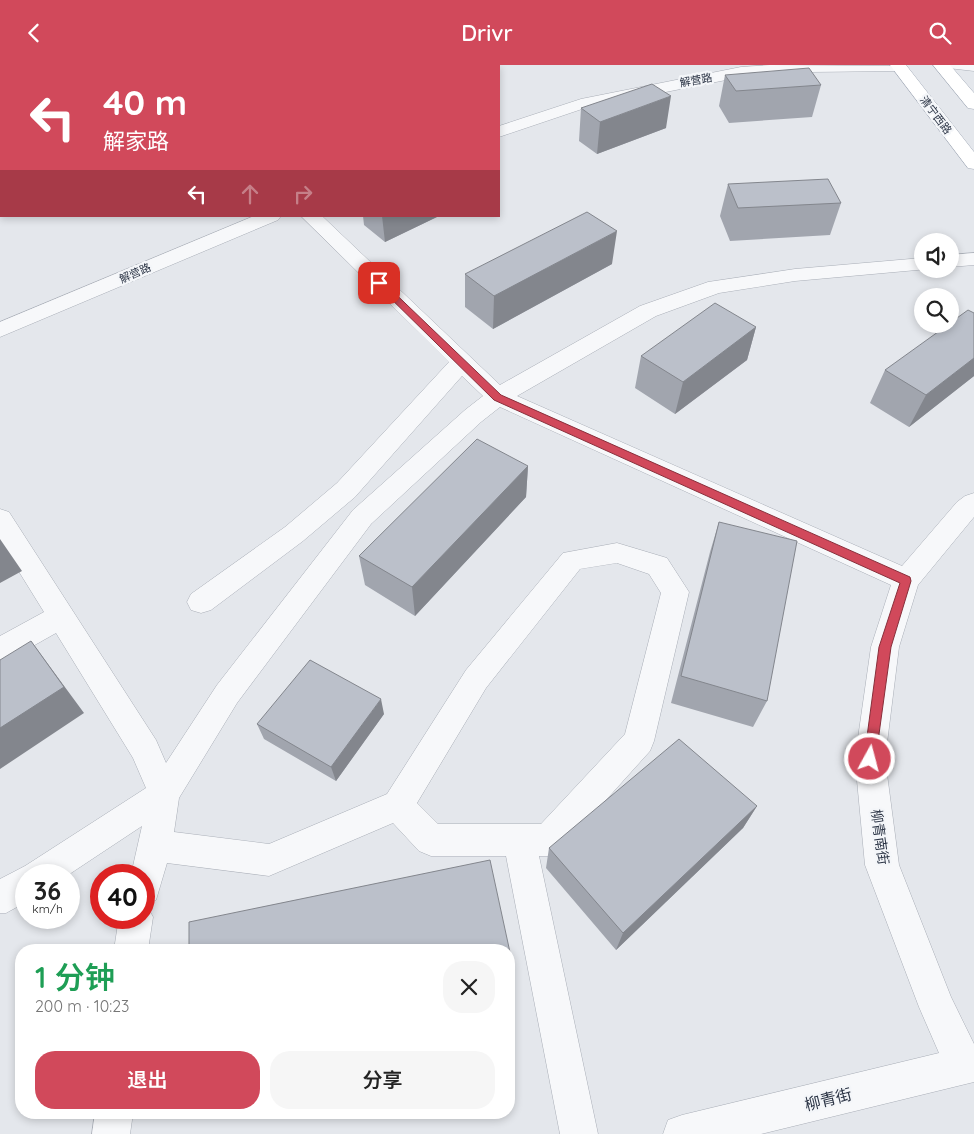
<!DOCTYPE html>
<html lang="zh">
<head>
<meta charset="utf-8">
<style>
  body { margin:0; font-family:Quicksand,"Noto Sans SC",sans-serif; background:#f6f6f6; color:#222; height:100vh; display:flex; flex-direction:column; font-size:19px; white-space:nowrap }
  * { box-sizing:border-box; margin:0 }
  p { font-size:16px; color:#767676 }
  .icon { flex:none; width:28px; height:28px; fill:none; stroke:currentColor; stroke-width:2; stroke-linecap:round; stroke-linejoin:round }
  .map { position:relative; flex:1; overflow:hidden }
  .side { position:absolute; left:15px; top:879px; width:500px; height:175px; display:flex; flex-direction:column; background:#fff; border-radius:20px; box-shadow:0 2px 8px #0003 }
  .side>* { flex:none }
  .guide { position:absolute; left:0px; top:0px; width:500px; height:152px; box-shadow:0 2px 8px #0003; background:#d1495b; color:#fff; overflow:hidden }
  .controls { position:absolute; left:914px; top:168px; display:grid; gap:10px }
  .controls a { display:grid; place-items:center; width:45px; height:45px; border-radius:50%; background:#fff; box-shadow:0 2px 8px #0003; font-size:25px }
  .speed { position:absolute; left:15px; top:799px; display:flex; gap:10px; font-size:25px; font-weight:700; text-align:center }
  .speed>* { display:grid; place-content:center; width:65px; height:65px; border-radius:50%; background:#fff; box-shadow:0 2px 8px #0003; line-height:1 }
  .speed small { font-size:12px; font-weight:400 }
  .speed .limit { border:8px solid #d22; background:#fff; color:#111 }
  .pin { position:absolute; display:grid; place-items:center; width:42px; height:42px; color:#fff; margin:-21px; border-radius:10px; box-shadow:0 2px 8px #0006 }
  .me { position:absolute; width:55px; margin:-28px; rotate:7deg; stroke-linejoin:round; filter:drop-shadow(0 0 4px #0008) }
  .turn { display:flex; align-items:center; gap:18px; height:105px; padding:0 20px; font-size:22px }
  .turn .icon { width:65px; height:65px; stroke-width:2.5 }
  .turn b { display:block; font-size:35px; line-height:42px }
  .lanes { display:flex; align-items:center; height:48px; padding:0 20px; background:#0003; justify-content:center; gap:25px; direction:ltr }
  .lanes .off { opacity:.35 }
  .round { display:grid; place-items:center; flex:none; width:52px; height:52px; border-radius:20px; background:#f6f6f6 }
  .summary { display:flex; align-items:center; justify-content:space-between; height:85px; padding:0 20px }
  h1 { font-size:30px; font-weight:600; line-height:38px; color:#1e9e55 }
  .button { display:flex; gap:10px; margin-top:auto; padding:10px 20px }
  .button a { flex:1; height:58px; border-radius:20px; background:#d1495b; color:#fff; font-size:20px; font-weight:600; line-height:58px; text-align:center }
  .button a+a { background:#f6f6f6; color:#222 }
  header { display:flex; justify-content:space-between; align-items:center; height:65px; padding:0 20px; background:#d1495b; color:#fff; font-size:22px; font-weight:600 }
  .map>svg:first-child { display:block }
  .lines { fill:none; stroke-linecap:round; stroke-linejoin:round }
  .minor-casing { stroke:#a9aeb7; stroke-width:1 }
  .major-casing { stroke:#a3abb8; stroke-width:1 }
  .minor { fill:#f7f8fa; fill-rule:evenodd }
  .major { fill:#fff; fill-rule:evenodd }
  .wall { fill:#a1a5ae }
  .shaded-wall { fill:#83868d }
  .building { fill:#bbc0ca; stroke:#83868d }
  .route { fill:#d1495b; stroke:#882f3b }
  .labels { text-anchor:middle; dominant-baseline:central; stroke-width:4.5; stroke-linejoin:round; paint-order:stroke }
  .far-street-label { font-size:11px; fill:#2b3445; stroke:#f4f6f9 }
  .street-label { font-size:14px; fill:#2b3445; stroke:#f4f6f9 }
  .near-street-label { font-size:16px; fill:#2b3445; stroke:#f4f6f9 }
</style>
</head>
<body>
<header><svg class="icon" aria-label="back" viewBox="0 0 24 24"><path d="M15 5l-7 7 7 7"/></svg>Drivr<svg class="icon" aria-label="search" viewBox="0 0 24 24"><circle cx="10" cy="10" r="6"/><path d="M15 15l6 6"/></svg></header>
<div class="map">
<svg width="974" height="1069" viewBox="0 0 974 1069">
  <rect width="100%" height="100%" fill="#e4e7ec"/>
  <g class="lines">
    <defs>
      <path id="minor" d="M770,0L907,1L905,4L899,6L809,7L741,12L585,43L499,72V61L581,34L741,2Z
        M946,0H974V6L948,3Z
        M254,151H281L278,155L0,272V257Z
        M301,151H322L500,320L640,241L708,217L795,204L922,193V204H928L795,216L719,228L656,251L517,331L902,501L957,437L965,431L974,428V452L918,520L899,582L885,694L899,800L951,932L974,979V1017L761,1069H663L668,1055L682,1050L939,988L919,942L865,800L855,694L871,582L891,520L500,342L481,357L371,459L237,638L179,733L174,767L269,779L387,729L466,605L563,488L617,478L667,493L689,527L654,676L650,686L560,786L548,791H539L598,1069H560L506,791H431L419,786L393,758L269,811L167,798L156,835L146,839L153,852L148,885H114L119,852H144V810H131L142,761L68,810H26V837L6,848H0V814L25,801L146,723L133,693L56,568L10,594L0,597V571L44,547L0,476V444L9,447L156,675L166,698L217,620L353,445L465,345L483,331L462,311L355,432L303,476L211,545L201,548L191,545L187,537L191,529L285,462L337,418L449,297ZM617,498L649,509L661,528L625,669L541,759H438L417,738L486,623L580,504Z
        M974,188V200L950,202V190Z
        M95,1048H133L130,1069H92Z"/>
      <path id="major" d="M890,0H906L974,87V104L968,103Z
        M933,0H950L974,28V44L968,43Z"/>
    </defs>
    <use href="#minor" class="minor-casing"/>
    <use href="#major" class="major-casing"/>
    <use href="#minor" class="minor"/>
    <use href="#major" class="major"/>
  </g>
  <path class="wall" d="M725,10L821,20L812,52L729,58L719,41Z
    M581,43L666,63L597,89L579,76Z
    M728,119L841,138L830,170L730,176L720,151Z
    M363,151H439L385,177L364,160Z
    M612,199L493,264L465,242V209Z
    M974,248V311L909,362L870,338L885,305Z
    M756,262L747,295L675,349L635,323L641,291Z
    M528,401L526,432L415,551L365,520L359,491Z
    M719,457L767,636L753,662L671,638L710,487Z
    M384,649L336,716L264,674L257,659Z
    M757,741L743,763L616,885L546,803L549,783Z"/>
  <path class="shaded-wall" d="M671,31L666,63L597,89L600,57Z
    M382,151H439L385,177Z
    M617,166L612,199L493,264L494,231Z
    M756,262L747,295L675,349L683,317Z
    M974,293V311L909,362L926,330Z
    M528,401L526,432L415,551L412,522Z
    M0,474L22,506L0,518Z
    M31,576L84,648L0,704V663Z
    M381,634L384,649L336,716L331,702Z
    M757,741L743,763L616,885L623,868Z
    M511,892L510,908H509V893Z"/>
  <path class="building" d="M809,3L821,20L736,26L725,10Z
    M652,19L671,31L600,57L581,43Z
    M828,114L841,138L738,143L728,119Z
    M587,147L617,166L494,231L465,209Z
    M715,238L756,262L683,317L641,291Z
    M968,245L974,248V293L926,330L885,305L949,259H950V258Z
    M477,374L528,401L412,522L359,491Z
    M719,457L797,476L767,636L681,611Z
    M31,576L64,622L0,663V595Z
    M310,595L381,634L331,702L257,659Z
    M679,674L757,741L623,868L549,783Z
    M490,795L511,892L509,893V885H189V857Z"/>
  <path class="route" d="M379,215L382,216L501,330L910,512L911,516L891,582L875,698L870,699L865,698L864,694L879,582L900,518L494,335L376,219V216Z"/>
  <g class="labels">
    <g class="far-street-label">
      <text transform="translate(696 15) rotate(-10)">解营路</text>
      <text transform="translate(936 50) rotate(53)">清宁西路</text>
      <text transform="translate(135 208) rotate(-24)">解营路</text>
    </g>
    <g class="street-label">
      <text transform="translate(880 772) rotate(82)">柳青南街</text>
    </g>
    <g class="near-street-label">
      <text transform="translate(828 1034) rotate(-14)">柳青街</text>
    </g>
  </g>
</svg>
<div class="controls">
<a><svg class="icon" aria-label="sound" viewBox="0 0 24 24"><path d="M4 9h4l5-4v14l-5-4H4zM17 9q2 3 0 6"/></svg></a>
<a><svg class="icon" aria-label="search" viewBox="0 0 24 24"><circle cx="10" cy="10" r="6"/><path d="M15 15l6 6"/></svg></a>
</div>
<div class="speed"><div>36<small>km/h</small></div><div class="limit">40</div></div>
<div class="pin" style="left:379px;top:218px;background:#d93025"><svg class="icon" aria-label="arrive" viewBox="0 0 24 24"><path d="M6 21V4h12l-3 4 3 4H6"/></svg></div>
<svg class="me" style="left:870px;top:694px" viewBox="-20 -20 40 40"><circle r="17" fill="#d1495b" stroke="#fff" stroke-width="3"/><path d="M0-11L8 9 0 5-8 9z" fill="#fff"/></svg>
<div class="guide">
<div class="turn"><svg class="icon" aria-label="left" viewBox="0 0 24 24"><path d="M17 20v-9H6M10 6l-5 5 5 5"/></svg><div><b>40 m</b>解家路</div></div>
<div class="lanes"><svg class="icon" aria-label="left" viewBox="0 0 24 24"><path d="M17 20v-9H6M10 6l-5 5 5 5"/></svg><svg class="icon off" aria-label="ahead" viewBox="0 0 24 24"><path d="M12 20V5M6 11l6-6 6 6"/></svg><svg class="icon off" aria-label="right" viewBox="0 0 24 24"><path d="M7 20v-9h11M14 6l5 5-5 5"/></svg></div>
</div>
<section class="side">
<div class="summary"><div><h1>1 分钟</h1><p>200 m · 10:23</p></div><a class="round"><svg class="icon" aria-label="close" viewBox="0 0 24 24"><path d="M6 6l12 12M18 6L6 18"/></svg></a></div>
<div class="button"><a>退出</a><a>分享</a></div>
</section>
</div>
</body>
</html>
